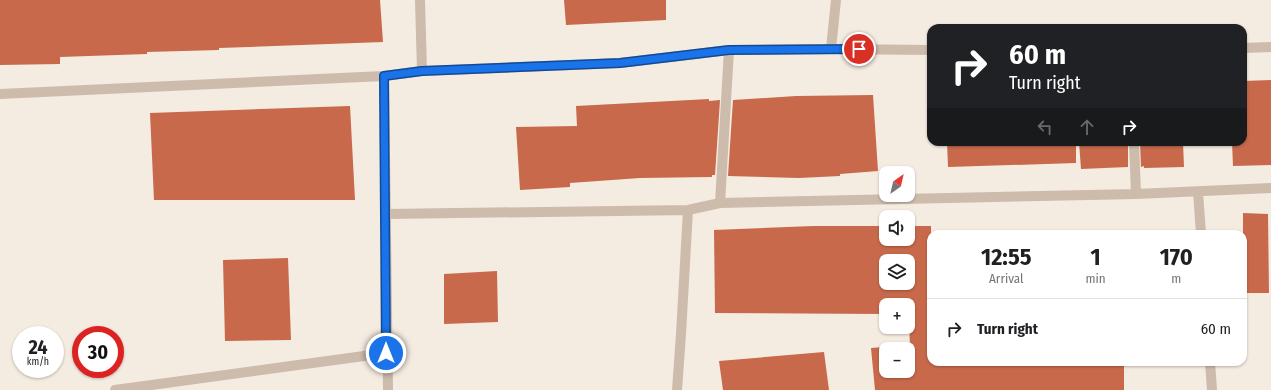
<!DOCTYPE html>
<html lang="en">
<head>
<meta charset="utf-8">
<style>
  body { margin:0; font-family:"Fira Sans Condensed",sans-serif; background:#f6f6f6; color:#202124; height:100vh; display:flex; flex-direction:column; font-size:15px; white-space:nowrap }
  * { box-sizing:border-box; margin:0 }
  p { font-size:13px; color:#757577 }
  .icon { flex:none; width:22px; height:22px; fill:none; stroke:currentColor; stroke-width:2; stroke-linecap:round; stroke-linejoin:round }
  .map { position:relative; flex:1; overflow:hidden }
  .details { position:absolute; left:927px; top:230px; width:320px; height:136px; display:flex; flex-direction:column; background:#fff; border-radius:12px; box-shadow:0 1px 3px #0004 }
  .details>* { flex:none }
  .top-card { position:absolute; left:927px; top:24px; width:320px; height:122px; border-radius:12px; box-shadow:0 1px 3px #0004; background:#202124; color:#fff; overflow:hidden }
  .needle { width:26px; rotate:34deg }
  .controls { position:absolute; left:879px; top:166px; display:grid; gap:8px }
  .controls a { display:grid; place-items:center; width:36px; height:36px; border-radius:8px; background:#fff; box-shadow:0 1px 3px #0004; font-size:20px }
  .speed { position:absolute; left:12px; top:326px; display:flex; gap:8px; font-size:20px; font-weight:700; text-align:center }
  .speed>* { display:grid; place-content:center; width:52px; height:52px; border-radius:50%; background:#fff; box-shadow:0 1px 3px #0004; line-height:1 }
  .speed small { font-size:10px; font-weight:400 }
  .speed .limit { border:6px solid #d22; background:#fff; color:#111 }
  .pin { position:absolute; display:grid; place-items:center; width:34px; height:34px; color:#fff; margin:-17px; border:2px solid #fff; border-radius:50%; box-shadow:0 1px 4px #0007 }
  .me { position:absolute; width:44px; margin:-22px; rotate:0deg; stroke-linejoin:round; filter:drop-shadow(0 0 3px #0008) }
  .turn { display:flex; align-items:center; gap:14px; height:84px; padding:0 16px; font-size:18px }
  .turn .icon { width:52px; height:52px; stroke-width:2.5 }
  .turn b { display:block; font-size:28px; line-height:34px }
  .lanes { display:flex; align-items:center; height:38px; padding:0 16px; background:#0003; justify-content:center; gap:20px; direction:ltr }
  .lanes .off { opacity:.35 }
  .eta { display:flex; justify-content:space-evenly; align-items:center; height:68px; text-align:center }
  .eta b { font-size:24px; font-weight:700; line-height:28px }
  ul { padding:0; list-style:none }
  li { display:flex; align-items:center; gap:12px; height:60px; padding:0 16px; border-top:1px solid #e0e0e0 }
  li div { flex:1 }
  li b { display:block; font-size:15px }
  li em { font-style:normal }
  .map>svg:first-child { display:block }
  .building { fill:#c8694b; fill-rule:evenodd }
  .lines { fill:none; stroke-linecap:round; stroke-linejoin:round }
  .minor { stroke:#cdbbac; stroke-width:10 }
  .route-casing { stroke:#114b97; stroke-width:10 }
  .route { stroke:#1a73e8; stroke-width:7 }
</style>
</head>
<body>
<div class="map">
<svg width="1271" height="390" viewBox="0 0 1271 390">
  <rect width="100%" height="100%" fill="#f4ebe1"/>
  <path class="building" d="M0,0H380L383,42L219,48V50L147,52V54L60,57V64L0,65Z
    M564,0H666V20L566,25Z
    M1271,80V165L1233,166L1232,142H1243V81Z
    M873,95L878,171L840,174V176L799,178L728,176L733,100L796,96Z
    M709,99V101L720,100L715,175H712V177L640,178L570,183V187L520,190L516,127L577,126L576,106Z
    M350,106L355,200H154L150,113Z
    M947,142H1076V163L948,167Z
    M1079,142H1128V167L1081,169Z
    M1140,142H1183L1184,167L1144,168V166L1141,167Z
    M1243,213L1268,214L1269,293H1243Z
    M813,226H886V239H908V226H931V362H1124V390H875L871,348L910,345L908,305H886V314L715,313L714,230ZM886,261H908V283H886ZM886,349H908V371H886Z
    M288,258L291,340L225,341L223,260Z
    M497,271L498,322L444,324V274Z
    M824,352L829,390H723L719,361Z"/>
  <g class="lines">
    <path class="minor" d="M420,0L422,71
      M1243,48L1271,47
      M831,49L836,0
      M384,76L388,390
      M0,94L384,76L422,71L620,63L729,50L831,49L931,50
      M1134,142L1136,194
      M1198,192L1201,234
      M720,203L729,50
      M386,214L688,210L720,203L1136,194L1271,188
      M1210,362L1212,390
      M115,390L386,353
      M677,390L681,334L688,210"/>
  </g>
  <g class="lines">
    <defs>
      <path id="route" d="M386,353L384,76L422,71L620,63L729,50L859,49"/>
    </defs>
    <use href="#route" class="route-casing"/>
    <use href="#route" class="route"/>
  </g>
</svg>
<div class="controls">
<a><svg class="needle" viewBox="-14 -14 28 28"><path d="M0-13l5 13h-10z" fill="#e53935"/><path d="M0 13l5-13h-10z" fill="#757577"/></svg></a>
<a><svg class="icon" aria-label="sound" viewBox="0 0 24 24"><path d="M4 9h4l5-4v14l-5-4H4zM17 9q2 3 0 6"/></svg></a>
<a><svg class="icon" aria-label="layers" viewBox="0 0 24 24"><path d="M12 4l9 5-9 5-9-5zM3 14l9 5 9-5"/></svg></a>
<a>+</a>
<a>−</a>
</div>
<div class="speed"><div>24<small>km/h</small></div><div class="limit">30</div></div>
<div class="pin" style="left:859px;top:49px;background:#d93025"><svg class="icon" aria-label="arrive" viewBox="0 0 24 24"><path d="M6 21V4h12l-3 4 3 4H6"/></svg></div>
<svg class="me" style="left:386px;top:353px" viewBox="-20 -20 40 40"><circle r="17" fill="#1a73e8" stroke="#fff" stroke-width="3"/><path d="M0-11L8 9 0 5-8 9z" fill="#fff"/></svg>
<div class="top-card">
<div class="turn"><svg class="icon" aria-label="right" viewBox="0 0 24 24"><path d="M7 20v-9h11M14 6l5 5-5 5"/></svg><div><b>60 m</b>Turn right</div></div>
<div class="lanes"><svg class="icon off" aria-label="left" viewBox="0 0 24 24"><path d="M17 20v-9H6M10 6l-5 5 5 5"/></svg><svg class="icon off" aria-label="ahead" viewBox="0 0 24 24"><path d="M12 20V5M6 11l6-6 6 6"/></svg><svg class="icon" aria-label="right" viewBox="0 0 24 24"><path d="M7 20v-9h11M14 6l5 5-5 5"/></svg></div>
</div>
<section class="details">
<div class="eta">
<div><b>12:55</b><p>Arrival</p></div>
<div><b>1</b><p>min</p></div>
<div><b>170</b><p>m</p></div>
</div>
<ul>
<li><svg class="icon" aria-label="right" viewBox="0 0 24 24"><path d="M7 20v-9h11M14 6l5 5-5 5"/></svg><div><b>Turn right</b></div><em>60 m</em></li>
</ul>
</section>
</div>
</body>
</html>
